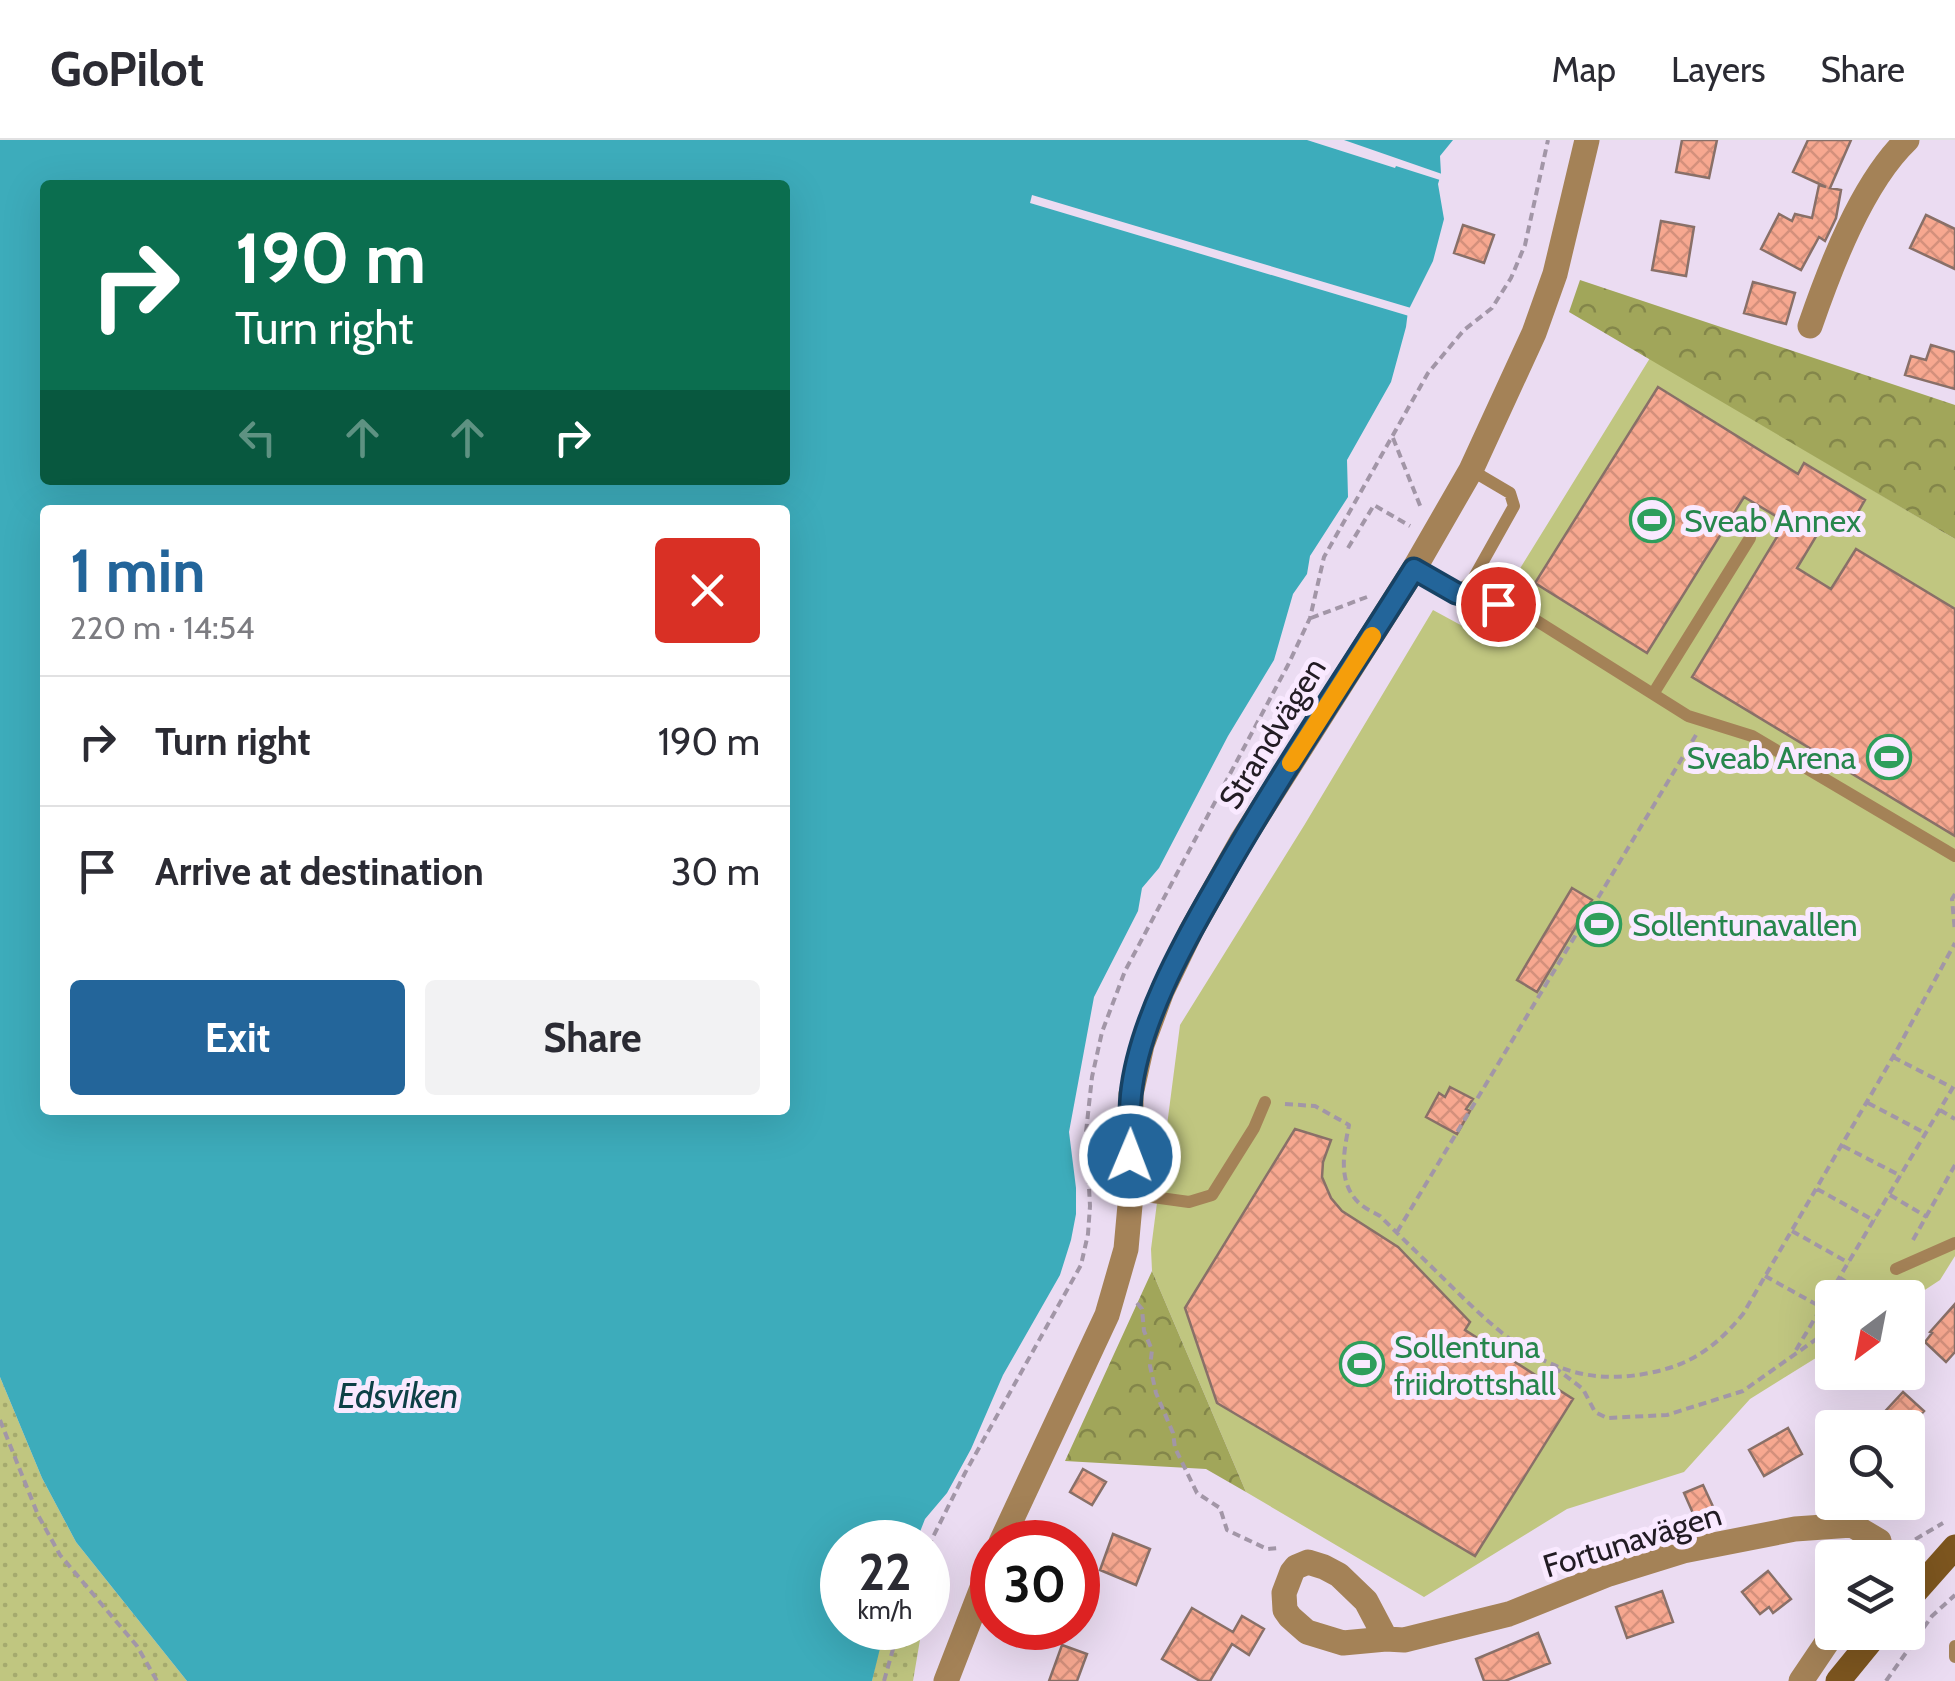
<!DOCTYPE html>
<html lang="en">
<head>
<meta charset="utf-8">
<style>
  body { margin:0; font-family:Cabin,sans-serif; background:#f2f2f3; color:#2b2b33; height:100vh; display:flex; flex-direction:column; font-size:38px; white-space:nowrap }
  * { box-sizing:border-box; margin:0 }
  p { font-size:32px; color:#7c7c81 }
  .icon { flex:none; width:55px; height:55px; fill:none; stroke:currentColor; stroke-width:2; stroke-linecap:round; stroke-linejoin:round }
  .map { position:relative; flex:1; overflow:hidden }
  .drawer { position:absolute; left:40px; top:365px; width:750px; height:610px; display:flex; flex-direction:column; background:#fff; border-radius:10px; box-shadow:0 10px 40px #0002 }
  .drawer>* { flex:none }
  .banner { position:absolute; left:40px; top:40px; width:750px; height:305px; border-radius:10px; box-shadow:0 10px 40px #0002; background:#0b6e4f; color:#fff; overflow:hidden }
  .needle { width:65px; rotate:212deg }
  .buttons { position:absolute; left:1815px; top:1140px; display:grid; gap:20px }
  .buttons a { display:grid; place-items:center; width:110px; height:110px; border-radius:10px; background:#fff; box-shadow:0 10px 40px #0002; font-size:50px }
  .speed { position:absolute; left:820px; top:1380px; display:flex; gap:20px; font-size:50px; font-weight:700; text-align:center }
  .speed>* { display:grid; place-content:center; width:130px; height:130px; border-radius:50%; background:#fff; box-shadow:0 10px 40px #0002; line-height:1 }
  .speed small { font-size:25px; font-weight:400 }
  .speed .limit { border:15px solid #d22; background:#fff; color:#111 }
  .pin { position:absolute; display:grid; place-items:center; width:85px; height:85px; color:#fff; margin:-42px; border:5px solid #fff; border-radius:50%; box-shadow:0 2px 10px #0007 }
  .me { position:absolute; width:110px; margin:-55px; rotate:1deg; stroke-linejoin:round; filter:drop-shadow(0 0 8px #0008) }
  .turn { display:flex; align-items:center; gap:35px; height:210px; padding:0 30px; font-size:45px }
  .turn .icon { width:130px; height:130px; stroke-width:2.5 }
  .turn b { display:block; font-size:70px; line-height:85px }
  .lanes { display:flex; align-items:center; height:95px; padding:0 30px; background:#0003; justify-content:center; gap:50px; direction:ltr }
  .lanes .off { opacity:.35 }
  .round { display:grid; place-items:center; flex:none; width:105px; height:105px; border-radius:10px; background:#f2f2f3 }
  .headline { display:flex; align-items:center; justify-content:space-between; height:170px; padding:0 30px }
  h1 { font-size:60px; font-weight:700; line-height:75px; color:#23659a }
  .action { display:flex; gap:20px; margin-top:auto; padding:20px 30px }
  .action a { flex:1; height:115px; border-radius:10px; background:#23659a; color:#fff; font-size:40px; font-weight:700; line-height:115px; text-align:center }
  .action a+a { background:#f2f2f3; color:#2b2b33 }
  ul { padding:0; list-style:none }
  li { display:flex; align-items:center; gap:30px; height:130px; padding:0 30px; border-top:2px solid #e1e1e2 }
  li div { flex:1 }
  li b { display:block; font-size:38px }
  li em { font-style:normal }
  header { display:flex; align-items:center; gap:60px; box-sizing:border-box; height:140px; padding:0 50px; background:#fff; border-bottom:2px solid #e1e1e2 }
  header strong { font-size:48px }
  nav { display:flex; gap:55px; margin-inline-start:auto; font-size:35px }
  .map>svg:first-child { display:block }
  .grass { fill:#c0c680 }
  .forest { fill:url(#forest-crowns) }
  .park { fill:url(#park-dots) }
  .water { fill:#3dacbb; fill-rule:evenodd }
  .pier { fill:#ebdcf2 }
  .building { fill:url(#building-cross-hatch); stroke:#897068; stroke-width:2.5 }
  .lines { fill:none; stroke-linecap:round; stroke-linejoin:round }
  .path { stroke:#a296a7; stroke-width:4; stroke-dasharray:8 5; stroke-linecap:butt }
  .lane { stroke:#a48257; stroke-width:12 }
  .street { stroke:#a48257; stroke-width:25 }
  .secondary { stroke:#7d561f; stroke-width:25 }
  .route-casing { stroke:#174264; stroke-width:25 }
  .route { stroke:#23659a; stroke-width:18 }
  .slow { stroke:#f59e0b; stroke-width:18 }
  .labels { text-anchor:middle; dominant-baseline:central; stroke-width:10; stroke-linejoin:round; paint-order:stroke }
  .leisure-label { font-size:32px; fill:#27864d; stroke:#f9e9ff; text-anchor:start }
  .street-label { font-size:32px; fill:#221c24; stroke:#f9e9ff }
  .water-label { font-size:35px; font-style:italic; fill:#0d4046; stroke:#f9e9ff }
</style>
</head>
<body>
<header>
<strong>GoPilot</strong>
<nav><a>Map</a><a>Layers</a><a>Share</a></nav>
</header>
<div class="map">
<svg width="1955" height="1541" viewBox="0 0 1955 1541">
  <defs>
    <pattern id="forest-crowns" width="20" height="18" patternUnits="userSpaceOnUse" patternTransform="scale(2.5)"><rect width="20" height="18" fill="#a1a65a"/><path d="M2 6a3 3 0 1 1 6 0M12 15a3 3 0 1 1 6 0" fill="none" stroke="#83864a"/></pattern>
    <pattern id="park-dots" width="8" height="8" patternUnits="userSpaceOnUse" patternTransform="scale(2.5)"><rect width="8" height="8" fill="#c0c680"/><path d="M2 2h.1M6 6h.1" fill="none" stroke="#a5aa6e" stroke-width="1.8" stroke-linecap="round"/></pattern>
    <pattern id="building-cross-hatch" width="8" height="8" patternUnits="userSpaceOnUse" patternTransform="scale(2.5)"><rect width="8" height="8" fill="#f7a890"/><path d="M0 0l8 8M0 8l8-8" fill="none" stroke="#d3907c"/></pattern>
  </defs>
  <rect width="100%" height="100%" fill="#ebdcf2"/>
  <path class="grass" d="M1650,218L1955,399V1116L1940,1140L1908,1161V1158H1832V1208L1750,1259L1684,1332L1567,1369L1424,1457L1246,1352L1152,1131L1151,1109L1180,885L1305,684L1433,470L1479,495Z"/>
  <path class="forest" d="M1580,140L1955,265V399L1569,172Z
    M1152,1131L1246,1352L1206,1329L1065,1321Z"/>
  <path class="park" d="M0,1237L42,1338L76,1402L187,1541H0Z
    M900,1488H922L913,1541H872L881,1497Z"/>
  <path class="water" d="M0,0H1453L1440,16L1441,34L1438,44L1444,79L1433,121L1408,171L1406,187L1391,242L1347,320L1348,357L1310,416L1307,434L1293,454L1274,520L1228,596L1159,728L1142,748L1138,771L1094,857L1069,992L1076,1048V1074L1071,1100L1060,1135L1003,1235L971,1309L947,1353L925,1379L916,1402H842V1488H885L872,1541H187L76,1402L42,1338L0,1237ZM45,45H785V340H45ZM45,370H785V970H45Z"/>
  <path class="pier" d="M1307,0H1344L1442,34L1440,40L1396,26L1395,28Z
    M1032,55L1411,168L1409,176L1030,63Z"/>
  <path class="building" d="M1682,0H1717L1709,38L1676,32Z
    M1808,0H1851L1830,48L1841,50L1836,78L1825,101L1819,97L1801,130L1761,109L1779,74L1792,81L1795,74L1812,78L1819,45L1826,47L1793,32Z
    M1926,75L1955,89V129L1910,108Z
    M1661,81L1694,87L1686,136L1652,130Z
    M1463,85L1494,95L1484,123L1454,113Z
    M1753,142L1795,153L1786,184L1744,173Z
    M1931,205L1955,212V249L1905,235L1911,216L1926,220Z
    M1658,247L1798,334L1804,323L1865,360L1847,391L1827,378L1797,428L1831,449L1856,409L1955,469V696L1692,537L1786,382L1744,357L1647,513L1535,443Z
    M1572,748L1592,760L1537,852L1517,840Z
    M1450,947L1473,959L1466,969L1470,971L1457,994L1426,977L1439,953L1445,957Z
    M1295,989L1331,1000L1323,1022L1322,1037L1331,1058L1342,1071L1398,1107L1470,1182L1465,1190L1573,1259L1475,1416L1217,1263L1185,1168Z
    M1955,1164V1212L1946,1222L1925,1202L1932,1193L1930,1192Z
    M1903,1252L1924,1271L1908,1288H1887L1878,1279Z
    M1788,1288L1802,1314L1764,1336L1749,1310Z
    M1083,1329L1106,1342L1092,1365L1070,1352Z
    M1703,1345L1715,1371L1696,1380L1684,1353Z
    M1113,1394L1150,1409L1136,1445L1100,1430Z
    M1768,1431L1791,1459L1773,1473L1769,1467L1760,1474L1742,1452Z
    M1662,1451L1673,1482L1627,1498L1616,1467Z
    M1192,1468L1233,1492L1242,1476L1264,1489L1249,1515L1232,1504L1210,1541H1200L1162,1519Z
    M1538,1493L1550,1523L1505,1541H1484L1476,1519Z
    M1062,1505L1087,1514L1077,1541H1049Z"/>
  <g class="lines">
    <path class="path" d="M1393,298L1421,368
      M1348,408L1374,365L1410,386
      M1311,478L1367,457
      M1955,754L1952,759L1955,792
      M1893,917L1951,947
      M1868,963L1925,993
      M1285,964L1315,966L1349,985C1344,1011 1337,1042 1359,1063C1364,1068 1373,1072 1380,1076C1403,1099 1427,1122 1450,1145C1509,1203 1560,1251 1649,1233C1691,1225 1716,1207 1743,1174L1893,917L1955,803
      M1940,970L1955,979
      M1843,1006L1901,1036
      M1817,1049L1875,1081
      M1890,1055L1927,1077
      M1792,1091L1849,1123
      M1397,1092L1696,595
      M1913,1100L1955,1025
      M1765,1136L1821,1167
      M1840,1138L1868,1157
      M1868,1158L1885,1140
      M1137,1163L1142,1169L1144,1191L1152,1210L1150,1226L1156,1253L1173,1293L1175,1308L1197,1353L1220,1368L1227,1390L1267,1409L1279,1408
      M1796,1210L1955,944
      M1554,1227L1583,1249L1595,1272L1607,1278L1667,1275L1743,1251L1832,1188
      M0,1280L38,1375L60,1415L137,1506L157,1541
      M1904,1406L1943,1383
      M928,1407L965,1333L1081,1125L1088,1094L1090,1066L1086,992L1092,937L1102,892L1125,831L1288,525L1310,478L1324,417L1428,233L1464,190L1492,168L1511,138L1525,105L1548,0
      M884,1541L899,1488
      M1886,1541L1932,1476L1955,1455"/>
    <path class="lane" d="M1414,429L1456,453L1498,464L1529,476L1688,576L1752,596L1955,716
      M1456,453L1472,441L1514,366L1510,353L1471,330
      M1653,554L1750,398
      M1131,1054L1189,1062L1212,1055L1254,988L1265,962
      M1896,1129L1955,1103
      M1955,1506V1517"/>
    <path class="street" d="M1810,186C1830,128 1862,43 1907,0
      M1001,1402L1107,1175L1126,1109L1131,1054V954L1142,905L1162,851L1191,791L1241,702L1414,429L1471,330L1534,193L1555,134L1587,0
      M1386,1499L1366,1461L1339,1435L1324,1427L1308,1422L1296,1427L1292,1432L1284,1453L1285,1470L1290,1477L1307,1492L1343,1503L1386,1499L1404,1500L1509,1474L1609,1434L1683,1411L1795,1389L1852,1385L1879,1401L1883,1418
      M946,1541L992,1422
      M1801,1541L1834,1492"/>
    <path class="secondary" d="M1908,1460L1955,1407
      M1838,1541L1878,1492"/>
  </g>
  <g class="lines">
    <defs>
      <path id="route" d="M1130,1016C1130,996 1129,975 1131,955C1138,885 1182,805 1217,745C1278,637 1348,534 1414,429L1456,453L1498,464"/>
    </defs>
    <use href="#route" class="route-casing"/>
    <use href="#route" class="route"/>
    <path class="slow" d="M1291,623L1372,496"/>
  </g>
  <defs>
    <symbol id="stadium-ring" viewBox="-11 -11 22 22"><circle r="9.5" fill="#f9e9ff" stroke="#2e9e5b" stroke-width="1.5"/><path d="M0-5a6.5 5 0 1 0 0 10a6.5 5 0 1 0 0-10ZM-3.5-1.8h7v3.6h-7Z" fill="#2e9e5b"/></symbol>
  </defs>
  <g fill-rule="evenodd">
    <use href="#stadium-ring" x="1627" y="355" width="50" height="50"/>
    <use href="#stadium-ring" x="1864" y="592" width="50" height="50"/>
    <use href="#stadium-ring" x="1574" y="759" width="50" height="50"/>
    <use href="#stadium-ring" x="1337" y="1199" width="50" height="50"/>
  </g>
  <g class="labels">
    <g class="leisure-label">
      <text x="1684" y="380">Sveab Annex</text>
      <text x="1856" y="617" text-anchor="end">Sveab Arena</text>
      <text x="1632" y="784">Sollentunavallen</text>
      <text x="1394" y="1206">Sollentuna<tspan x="1394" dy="37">friidrottshall</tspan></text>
    </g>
    <g class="street-label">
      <text transform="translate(1272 593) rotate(-58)">Strandvägen</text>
      <text transform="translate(1632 1400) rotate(-17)">Fortunavägen</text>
    </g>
    <g class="water-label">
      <text x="398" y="1255">Edsviken</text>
    </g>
  </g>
</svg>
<div class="buttons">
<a><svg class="needle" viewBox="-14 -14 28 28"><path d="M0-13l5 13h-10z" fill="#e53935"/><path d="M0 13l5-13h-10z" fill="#7c7c81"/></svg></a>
<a><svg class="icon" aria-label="search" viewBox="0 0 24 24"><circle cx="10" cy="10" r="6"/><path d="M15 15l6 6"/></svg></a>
<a><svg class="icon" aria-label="layers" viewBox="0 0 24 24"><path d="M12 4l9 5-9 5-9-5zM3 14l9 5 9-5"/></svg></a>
</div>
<div class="speed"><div>22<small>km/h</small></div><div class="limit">30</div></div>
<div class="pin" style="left:1498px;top:464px;background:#d93025"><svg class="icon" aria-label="arrive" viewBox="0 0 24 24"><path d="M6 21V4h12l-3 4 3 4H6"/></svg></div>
<svg class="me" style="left:1130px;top:1016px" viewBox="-20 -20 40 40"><circle r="17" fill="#23659a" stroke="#fff" stroke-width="3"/><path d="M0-11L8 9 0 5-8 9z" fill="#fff"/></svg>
<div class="banner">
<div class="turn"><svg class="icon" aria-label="right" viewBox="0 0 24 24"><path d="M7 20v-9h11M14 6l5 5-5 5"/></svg><div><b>190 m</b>Turn right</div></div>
<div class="lanes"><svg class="icon off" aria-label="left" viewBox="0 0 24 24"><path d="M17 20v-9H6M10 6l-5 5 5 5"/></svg><svg class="icon off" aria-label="ahead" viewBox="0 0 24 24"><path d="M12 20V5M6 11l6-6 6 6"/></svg><svg class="icon off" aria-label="ahead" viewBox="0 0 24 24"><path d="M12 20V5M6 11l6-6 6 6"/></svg><svg class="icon" aria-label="right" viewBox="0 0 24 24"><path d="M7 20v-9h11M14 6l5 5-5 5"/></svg></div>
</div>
<section class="drawer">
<div class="headline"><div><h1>1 min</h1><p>220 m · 14:54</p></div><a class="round" style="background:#d93025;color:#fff"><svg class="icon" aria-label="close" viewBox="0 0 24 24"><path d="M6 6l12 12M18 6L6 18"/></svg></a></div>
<ul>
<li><svg class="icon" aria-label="right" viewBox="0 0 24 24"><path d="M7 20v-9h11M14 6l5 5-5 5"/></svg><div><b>Turn right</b></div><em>190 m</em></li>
<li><svg class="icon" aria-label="arrive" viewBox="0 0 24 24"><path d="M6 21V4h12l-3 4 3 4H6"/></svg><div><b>Arrive at destination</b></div><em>30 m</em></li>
</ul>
<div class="action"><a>Exit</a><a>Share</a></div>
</section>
</div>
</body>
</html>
